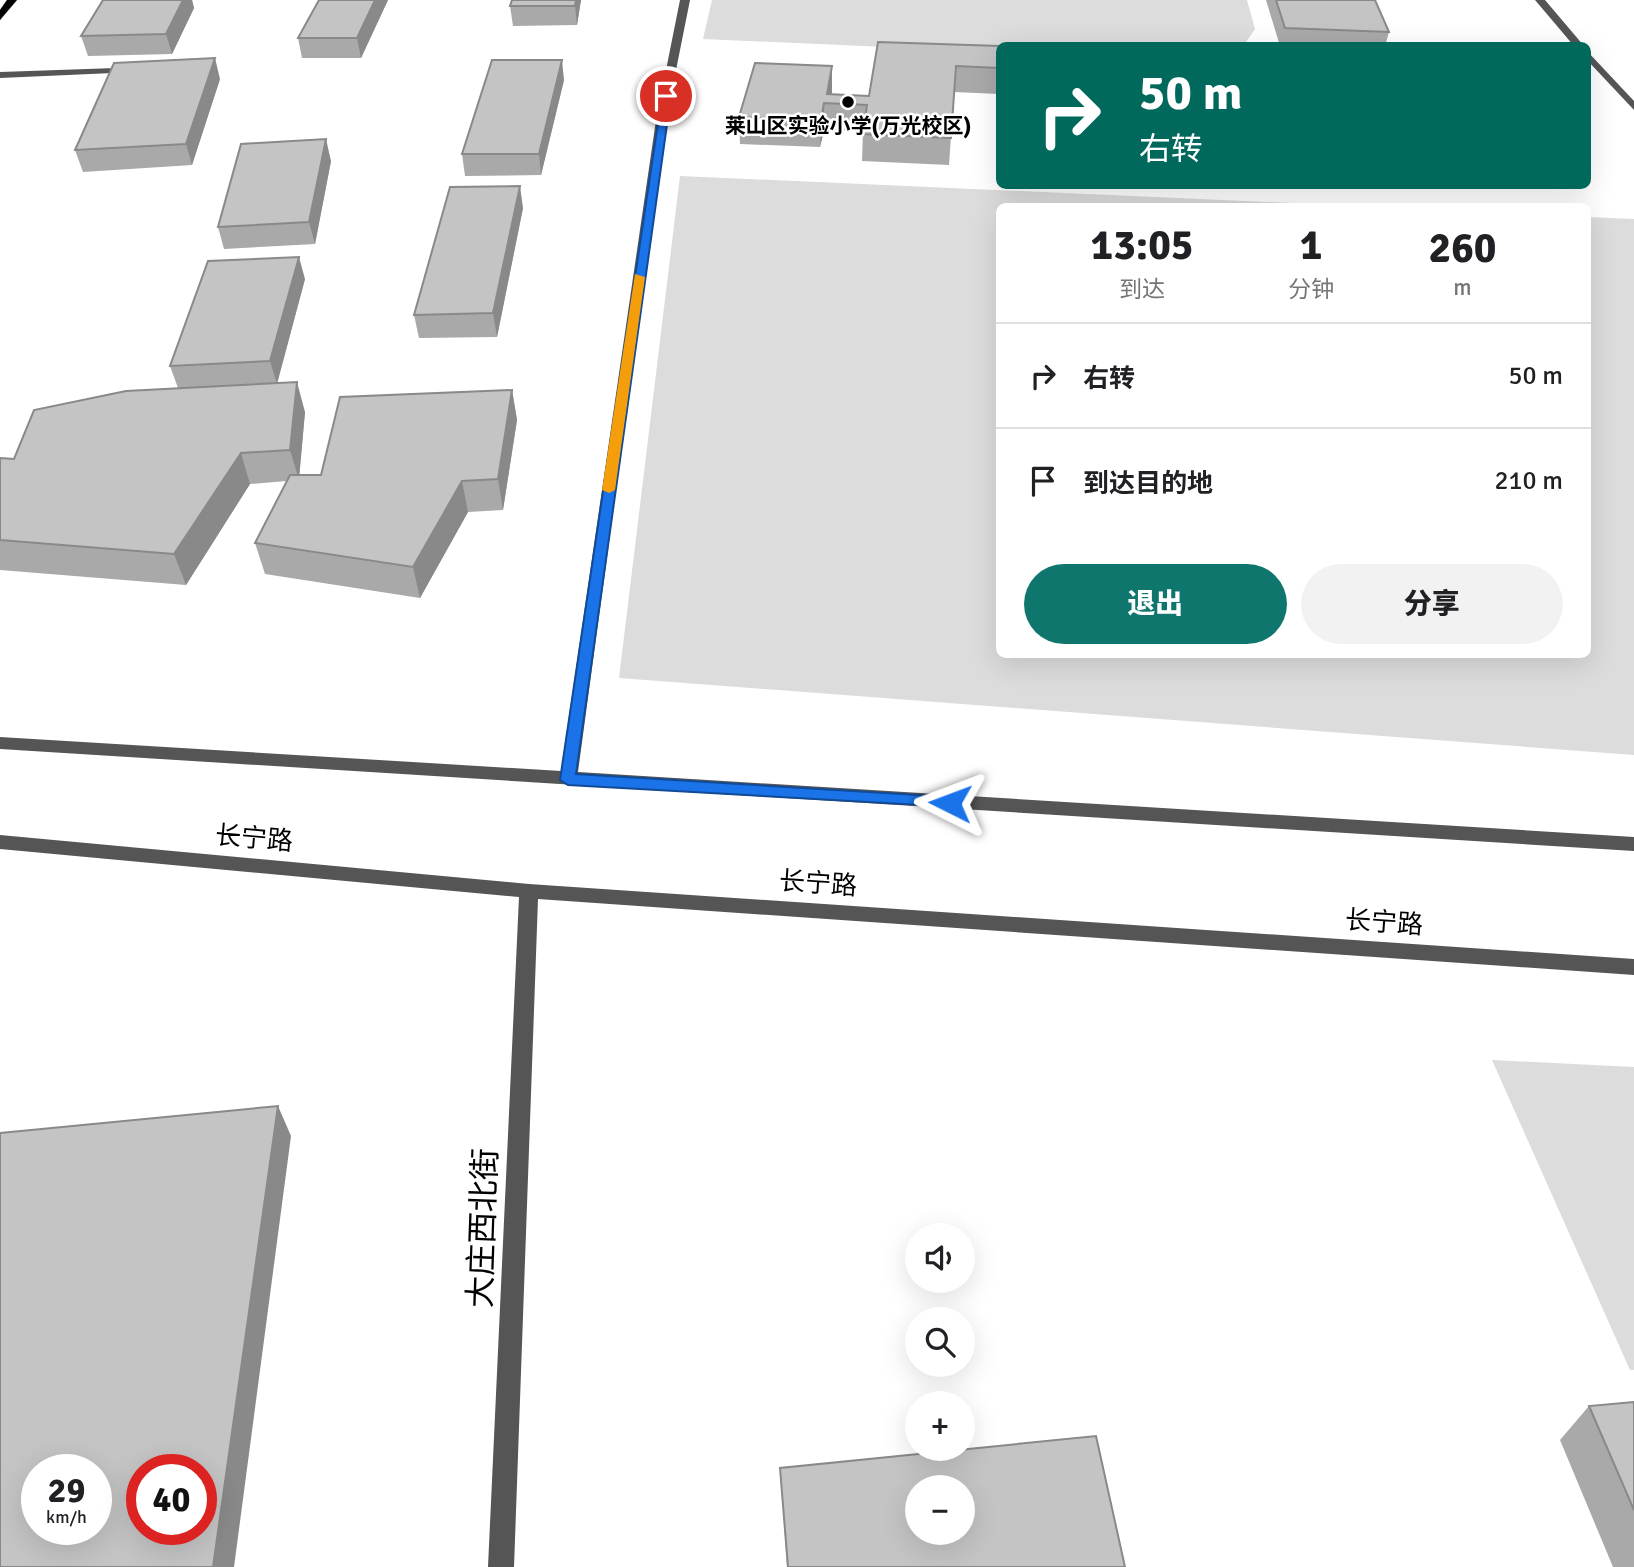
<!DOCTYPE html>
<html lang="zh">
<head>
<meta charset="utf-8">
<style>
  body { margin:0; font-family:Signika,"Noto Sans SC",sans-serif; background:#f2f2f2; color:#202124; height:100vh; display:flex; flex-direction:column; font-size:26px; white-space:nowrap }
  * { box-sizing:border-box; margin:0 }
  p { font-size:23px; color:#757577 }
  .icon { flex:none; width:38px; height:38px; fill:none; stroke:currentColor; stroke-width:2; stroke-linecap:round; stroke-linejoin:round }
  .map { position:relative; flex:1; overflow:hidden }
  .drawer { position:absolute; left:996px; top:203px; width:595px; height:455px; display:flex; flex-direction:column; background:#fff; border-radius:10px; box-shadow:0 7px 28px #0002 }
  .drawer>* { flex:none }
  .guide { position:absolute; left:996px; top:42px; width:595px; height:147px; border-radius:10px; box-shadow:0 7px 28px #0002; background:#00695c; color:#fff; overflow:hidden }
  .fabs { position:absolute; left:905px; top:1223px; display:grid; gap:14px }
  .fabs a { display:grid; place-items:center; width:70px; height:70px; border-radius:50%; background:#fff; box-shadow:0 7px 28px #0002; font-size:35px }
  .speed { position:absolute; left:21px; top:1454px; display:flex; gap:14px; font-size:35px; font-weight:700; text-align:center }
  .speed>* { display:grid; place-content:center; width:91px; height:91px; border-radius:50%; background:#fff; box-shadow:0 7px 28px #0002; line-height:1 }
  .speed small { font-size:18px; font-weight:400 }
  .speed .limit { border:10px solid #d22; background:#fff; color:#111 }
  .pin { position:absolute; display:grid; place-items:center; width:60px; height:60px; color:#fff; margin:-30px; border:4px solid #fff; border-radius:50%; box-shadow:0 2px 7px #0007 }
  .me { position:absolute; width:77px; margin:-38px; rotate:273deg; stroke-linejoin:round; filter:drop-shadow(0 0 5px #0008) }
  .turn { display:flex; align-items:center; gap:24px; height:147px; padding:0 28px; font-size:32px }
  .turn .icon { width:91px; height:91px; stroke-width:2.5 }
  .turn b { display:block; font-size:49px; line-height:60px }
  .eta { display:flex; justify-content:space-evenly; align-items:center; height:119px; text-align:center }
  .eta b { font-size:42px; font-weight:800; line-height:49px }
  .action { display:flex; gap:14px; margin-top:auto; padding:14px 28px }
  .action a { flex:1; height:80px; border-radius:42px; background:#0f766e; color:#fff; font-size:28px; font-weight:800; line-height:80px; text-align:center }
  .action a+a { background:#f2f2f2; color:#202124 }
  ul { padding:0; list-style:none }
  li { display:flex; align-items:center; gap:21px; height:105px; padding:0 28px; border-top:2px solid #e0e0e0 }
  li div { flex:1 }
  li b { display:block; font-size:26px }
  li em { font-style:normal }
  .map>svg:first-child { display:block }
  .green { fill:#dcdcdc }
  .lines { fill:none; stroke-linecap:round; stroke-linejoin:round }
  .major-casing { stroke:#dbdbdb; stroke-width:1 }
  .minor { fill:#555; fill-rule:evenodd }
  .major { fill:#000; fill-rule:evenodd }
  .wall { fill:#a9a9a9 }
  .shaded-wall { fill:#898989 }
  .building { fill:#c4c4c4; stroke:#898989; stroke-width:2; fill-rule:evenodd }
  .route { fill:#1a73e8; stroke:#114b97; stroke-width:2 }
  .slow { fill:#f59e0b }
  .poi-dot { fill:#000; stroke:#fff; stroke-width:2.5 }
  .labels { text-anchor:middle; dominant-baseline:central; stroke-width:5; stroke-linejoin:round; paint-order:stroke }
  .far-poi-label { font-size:21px; font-weight:bold; fill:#000; stroke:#fff }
  .street-label { font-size:26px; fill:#000; stroke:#fff }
  .near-street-label { font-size:32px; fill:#000; stroke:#fff }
</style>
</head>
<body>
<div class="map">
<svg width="1634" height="1567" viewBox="0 0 1634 1567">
  <rect width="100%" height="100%" fill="#fff"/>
  <path class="green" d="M712,0H1247L1255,29L1246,42L1236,45L999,46V52L703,39Z
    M680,176L1359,206H999V654H1587V217L1634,219V755L619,678Z
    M1492,1060L1634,1067V1370H1630Z"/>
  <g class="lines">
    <defs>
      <path id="major" d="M7,0H17L0,20V10Z"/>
    </defs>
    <use href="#major" class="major-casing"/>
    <path class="minor" d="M680,0H690L666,120L578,772L1634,837V851L0,749V737L561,771L656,120Z
      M1535,0H1545L1584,46H1574Z
      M1587,51L1634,101V110L1587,60Z
      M116,68V72L113,73L0,78V72Z
      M0,835L529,884L1634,959V975L538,899L514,1567H488L519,897L0,849Z"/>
    <use href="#major" class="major"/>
  </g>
  <path class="wall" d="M103,0H192L194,8L172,54L88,56L81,36Z
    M319,0H388L361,58H302L298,38Z
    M581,0L577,25L513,26L510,6Z
    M1266,0H1375L1389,32L1385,46H1280Z
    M999,46V94L954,92L949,165L862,161L863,131L824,130L820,147L740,144L739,117L832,66V94L869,96Z
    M220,79L192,165L83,172L75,150Z
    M564,80L541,175L465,176L462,154Z
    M331,161L315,244L224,249L218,227Z
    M523,208L497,337L419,338L414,315Z
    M305,279L277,383L305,412L299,475H321L512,390L517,420L503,510L468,512L420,598L265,574L255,543L287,481L250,484L186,585L0,570V458L14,459L178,388L170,366Z
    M1634,1402V1567H1613L1560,1440L1589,1406Z
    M780,1468L1125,1567H787Z"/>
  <path class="shaded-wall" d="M183,0H192L194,8L172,54L166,34Z
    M375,0H388L361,58L357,38Z
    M576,0H581L577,25L575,6Z
    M215,58L220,79L192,165L186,144Z
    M562,60L564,80L541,175L539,154Z
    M832,66V92L830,103L827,94Z
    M824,103V130L820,147L821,120Z
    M326,139L331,161L315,244L309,222Z
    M520,186L523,208L497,337L493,313Z
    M299,257L305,279L277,384L270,361Z
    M297,382L305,412L299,480L290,450Z
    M512,390L517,420L503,510L498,479Z
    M241,453L250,484L186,585L174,554Z
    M462,481L468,512L420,598L413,567Z
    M278,1106L291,1136L234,1567H213Z"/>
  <path class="building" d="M103,0H183L166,34L81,36Z
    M319,0H375L357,38H298Z
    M512,0H576L575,6H510Z
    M1276,0H1375L1389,32L1285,28Z
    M878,42L999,46V68L956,66L951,138L863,134L867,105L824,103L821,120L739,117L755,63L832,66L827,94L869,96Z
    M215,58L186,144L75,150L114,63Z
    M492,60H562L539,154H462Z
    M326,139L309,222L218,227L241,144Z
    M520,186L493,313L414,315L450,187Z
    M299,257L270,361L170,366L208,261Z
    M297,382L290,450L241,453L174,554L0,540V458L14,459L34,410L126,391Z
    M512,390L498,479L462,481L413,567L255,543L290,475H321L340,397Z
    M278,1106L213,1567H0V1133ZM37,1470H96V1530H37ZM142,1470H201V1530H142Z
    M1634,1402V1510L1589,1406Z
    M1096,1436L1125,1567H788L780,1468ZM917,1488H962V1533H917Z"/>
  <path class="route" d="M666,93L671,96L576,774L950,797L956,799L958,803L956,807L568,785L560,780L662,96Z"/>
  <path class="slow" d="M635,274L645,277L615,490L609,493L602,490Z"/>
  <circle class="poi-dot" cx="848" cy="102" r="7"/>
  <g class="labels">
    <g class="far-poi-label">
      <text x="848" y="126">莱山区实验小学(万光校区)</text>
    </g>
    <g class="street-label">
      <text transform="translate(254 839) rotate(5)">长宁路</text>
      <text transform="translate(818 884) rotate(4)">长宁路</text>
      <text transform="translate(1384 923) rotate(4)">长宁路</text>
    </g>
    <g class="near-street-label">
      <text transform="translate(483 1228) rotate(-88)">大庄西北街</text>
    </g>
  </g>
</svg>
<div class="fabs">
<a><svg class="icon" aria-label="sound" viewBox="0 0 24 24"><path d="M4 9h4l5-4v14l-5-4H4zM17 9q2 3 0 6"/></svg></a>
<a><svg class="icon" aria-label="search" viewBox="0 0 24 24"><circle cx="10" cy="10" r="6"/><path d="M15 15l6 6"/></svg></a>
<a>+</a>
<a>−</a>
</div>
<div class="speed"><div>29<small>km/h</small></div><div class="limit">40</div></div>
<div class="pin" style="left:666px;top:96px;background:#d93025"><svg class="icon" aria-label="arrive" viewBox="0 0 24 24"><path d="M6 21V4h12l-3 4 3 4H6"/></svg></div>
<svg class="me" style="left:950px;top:803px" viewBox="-20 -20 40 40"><path d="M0-17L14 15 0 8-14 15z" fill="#1a73e8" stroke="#fff" stroke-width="4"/></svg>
<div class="guide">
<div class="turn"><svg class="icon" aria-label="right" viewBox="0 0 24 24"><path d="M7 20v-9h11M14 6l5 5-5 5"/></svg><div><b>50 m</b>右转</div></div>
</div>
<section class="drawer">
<div class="eta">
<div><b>13:05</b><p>到达</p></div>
<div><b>1</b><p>分钟</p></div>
<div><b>260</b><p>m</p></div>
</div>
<ul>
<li><svg class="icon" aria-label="right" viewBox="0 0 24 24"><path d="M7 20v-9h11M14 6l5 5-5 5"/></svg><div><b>右转</b></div><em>50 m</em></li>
<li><svg class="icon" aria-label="arrive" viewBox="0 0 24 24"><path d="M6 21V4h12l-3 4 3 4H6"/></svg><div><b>到达目的地</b></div><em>210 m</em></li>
</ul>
<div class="action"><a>退出</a><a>分享</a></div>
</section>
</div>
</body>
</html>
